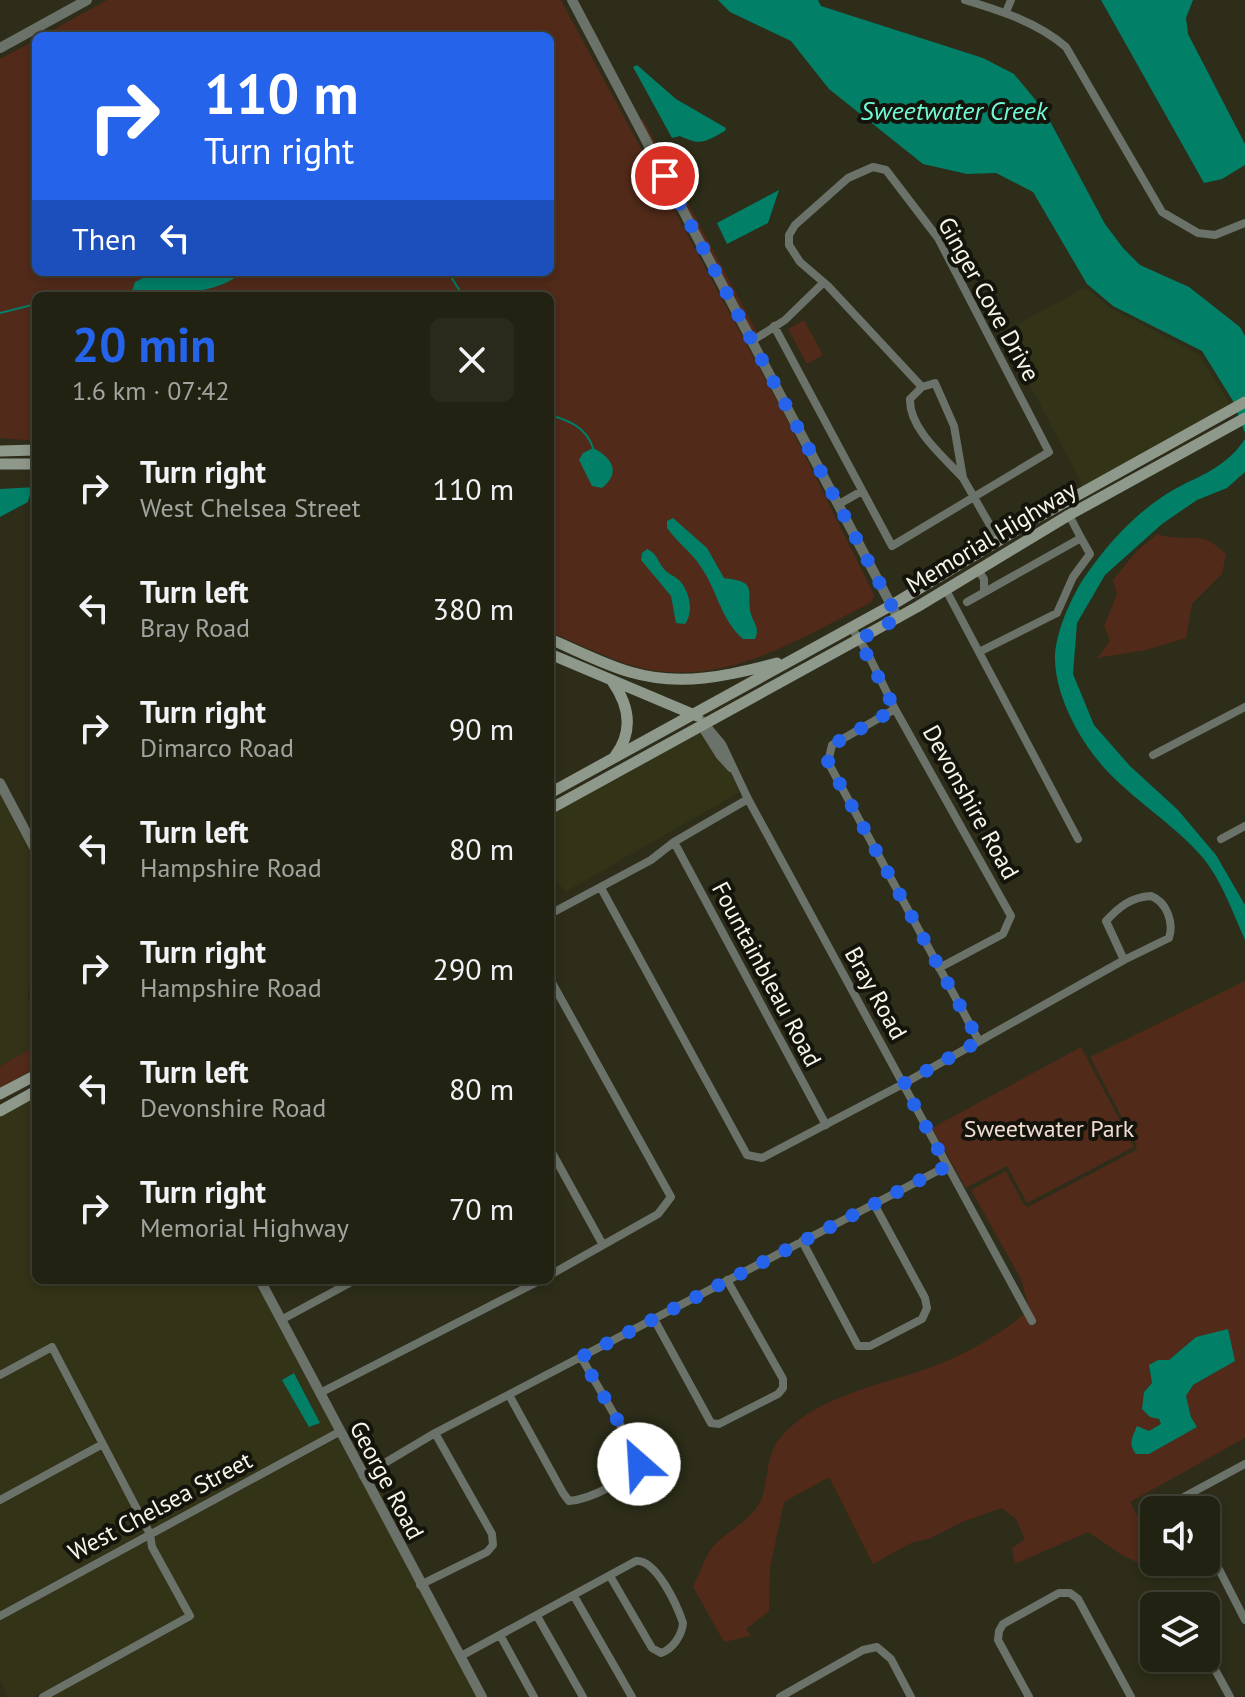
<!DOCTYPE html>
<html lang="en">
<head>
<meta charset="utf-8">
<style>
  body { margin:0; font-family:"PT Sans",sans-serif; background:#2a2a1c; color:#f1f3f6; height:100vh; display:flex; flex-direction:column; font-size:30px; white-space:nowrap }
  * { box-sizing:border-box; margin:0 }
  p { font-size:26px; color:#a2a4a0 }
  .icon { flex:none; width:44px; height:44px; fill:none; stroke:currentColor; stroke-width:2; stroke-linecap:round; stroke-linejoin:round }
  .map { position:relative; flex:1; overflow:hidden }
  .sheet { position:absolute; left:32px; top:292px; width:522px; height:992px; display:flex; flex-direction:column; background:#222213; border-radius:12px; box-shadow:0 4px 12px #0003,0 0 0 2px #3f3f33 }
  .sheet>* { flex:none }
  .guide { position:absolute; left:32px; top:32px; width:522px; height:244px; border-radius:12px; box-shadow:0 4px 12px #0003,0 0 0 2px #3f3f33; background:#2563eb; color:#fff; overflow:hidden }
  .buttons { position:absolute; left:1140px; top:1496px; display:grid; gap:16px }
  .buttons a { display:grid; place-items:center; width:80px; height:80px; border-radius:12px; background:#222213; box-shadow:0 4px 12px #0003,0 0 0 2px #3f3f33; font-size:40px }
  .pin { position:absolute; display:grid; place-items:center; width:68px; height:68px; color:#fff; margin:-34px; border:4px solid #fff; border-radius:50%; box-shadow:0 2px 8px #0007 }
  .me { position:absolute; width:88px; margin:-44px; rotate:334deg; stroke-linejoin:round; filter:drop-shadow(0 0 6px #0008) }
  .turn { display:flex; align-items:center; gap:28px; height:168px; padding:0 40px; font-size:36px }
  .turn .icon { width:104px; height:104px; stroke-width:2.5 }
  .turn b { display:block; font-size:56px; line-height:68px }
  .then { display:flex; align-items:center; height:76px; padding:0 40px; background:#0003; gap:16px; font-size:30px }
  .round { display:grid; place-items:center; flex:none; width:84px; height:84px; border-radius:12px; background:#2a2a1c }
  .head { display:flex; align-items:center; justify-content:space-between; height:136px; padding:0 40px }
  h1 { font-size:48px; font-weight:700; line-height:60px; color:#2563eb }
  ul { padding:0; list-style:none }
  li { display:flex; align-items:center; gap:24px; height:120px; padding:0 40px }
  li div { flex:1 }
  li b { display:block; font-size:30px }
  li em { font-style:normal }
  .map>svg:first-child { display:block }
  .built { fill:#333317; fill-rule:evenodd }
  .green { fill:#512a1a; fill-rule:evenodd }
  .water { fill:#017f67 }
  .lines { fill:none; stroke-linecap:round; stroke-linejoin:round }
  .stream { stroke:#017f67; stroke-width:2 }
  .minor { stroke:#6b7269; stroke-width:8 }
  .tertiary { stroke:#6b7269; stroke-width:10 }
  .secondary { stroke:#8e998c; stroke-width:11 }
  .route { stroke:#2563eb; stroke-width:14; stroke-dasharray:0 25.2 }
  .labels { text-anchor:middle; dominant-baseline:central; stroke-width:8; stroke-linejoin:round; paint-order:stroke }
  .street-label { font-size:24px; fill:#f6f6e9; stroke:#15140c }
  .park-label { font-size:24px; fill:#f0dbd3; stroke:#15140c }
  .water-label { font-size:26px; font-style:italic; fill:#71fad6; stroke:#15140c }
</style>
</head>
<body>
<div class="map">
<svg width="1245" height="1697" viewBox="0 0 1245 1697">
  <rect width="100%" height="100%" fill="#2d2d19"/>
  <path class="built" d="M1085,287L1112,309L1199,354L1231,405L1082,487L1079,478L1002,333Z
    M700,732L717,758L729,770L740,792L565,892L550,871V814Z
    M0,791L36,859V973L31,981L27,996L36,1016V1046L0,1066Z
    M36,1096V1280H256L334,1430L151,1529L53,1342L0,1370V1116ZM294,1373L308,1398L319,1423L282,1380Z
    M50,1352L96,1443L0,1495V1380Z
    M338,1438L478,1697H52L195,1618L156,1546L154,1537Z
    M100,1450L145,1532L0,1611V1505Z
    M147,1540L185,1614L34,1697H7L0,1680V1621Z"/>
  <path class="green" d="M107,0H561L790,425L874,595L872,602C793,642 715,694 624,663C599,654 574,642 550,632V296H36V441L0,438V59L36,40V272H550V36H42Z
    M643,119L757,332L753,335L640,122Z
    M804,320L823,355L807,364L788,329Z
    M1157,534C1175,540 1187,536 1204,539C1212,541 1220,549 1226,554L1222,574L1192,604L1186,638L1146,650L1097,658L1110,641L1104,626L1117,594L1113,580L1136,552Z
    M1245,981V1438L1130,1502L1154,1546V1562H1163L1173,1580L1122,1555L1088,1532L1015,1564L1012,1548L1025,1539L1016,1519L1002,1508L962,1522L929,1539L913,1542L873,1564L829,1477L784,1502L770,1568L769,1611L746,1629L751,1636L724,1642L693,1587C699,1575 704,1559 712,1548C726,1531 749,1523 760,1502C769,1485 764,1458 780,1438C811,1401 866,1388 911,1374C952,1361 991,1342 1024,1314L1031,1326L1037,1323L1028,1305L1021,1279L971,1190L1006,1171L1024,1205L1028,1207L1136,1150L1137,1146L1090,1057ZM1216,1334L1210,1375L1193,1385L1186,1396L1191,1417L1189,1431L1169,1441L1149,1431L1161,1424L1144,1392L1152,1383L1149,1365L1158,1360H1169L1196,1337Z
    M36,1046V1068L0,1088V1066Z
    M1081,1047L1134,1147L1027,1203L1007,1166L966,1188L932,1128Z"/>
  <path class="water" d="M718,0H818L821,6L983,58L1014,74L1044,110L1105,224L1123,248L1140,265L1189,287L1240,327L1245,336V433L1233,401L1202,351L1113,306L1087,284L1033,192L996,173L967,174L923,164L829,89L791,41L730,12Z
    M1101,0H1193L1186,18L1188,34L1245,144V165L1222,179L1204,183Z
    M637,65L676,99L726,128L725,131C705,142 701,146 680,136L672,138L633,67Z
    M779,190L768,223L727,244L717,223Z
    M154,272H234L236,277C214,294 159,296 130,296L135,282Z
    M1245,439V472L1227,488L1197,500L1162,524L1105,575L1077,623L1073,674L1094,725L1130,766L1178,810L1216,855L1245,905V940C1233,913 1222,882 1204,859C1176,826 1139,804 1109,773C1082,745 1056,699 1055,660C1054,635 1072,595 1086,575C1107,545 1131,518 1162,497C1193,476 1222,473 1245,439Z
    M593,448C613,458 621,473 602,488L592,486L579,460L583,453Z
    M36,487V490L31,491L28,502L0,517V489Z
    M673,518L707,548L724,578C759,582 746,590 751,614C754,624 760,628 755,639H743C721,620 717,590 701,567C691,552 677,542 667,528V521Z
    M647,549C658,554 657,561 664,569C668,574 675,576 680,581C690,593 694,612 685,624L676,623L671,596L641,560L642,553Z
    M1228,1329L1235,1361L1193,1385L1186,1396L1191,1417L1197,1427L1149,1454H1136C1128,1444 1132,1438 1137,1426L1149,1431L1161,1424L1159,1419L1150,1417L1142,1409L1144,1392L1152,1383L1149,1365L1158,1360H1169L1196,1337Z
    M294,1373L320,1423L309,1427L282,1380Z"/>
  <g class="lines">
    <path class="stream" d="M34,254L36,253
      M448,272L463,296
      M0,313L36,304
      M550,415C570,421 586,427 593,448"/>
    <path class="minor" d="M965,0C1001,11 1037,22 1066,47L1162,212L1198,233L1215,235L1245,223
      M1006,12L1011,0
      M774,326L892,546L1049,452L938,238L886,170L873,167L848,178L795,225L789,235V245L800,262L828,286L922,387
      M752,341L785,320L822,284
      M963,478C944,457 909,429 910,399L922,387L935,383L954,426L963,478L999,541
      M839,504L862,491
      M978,570L984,579V591
      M946,590L1078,839
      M967,602L1081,538L1069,515
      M851,627L867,652L895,709L1011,916L1003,934L939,968
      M979,652L1057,613L1073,577L1090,554L1081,538
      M895,709L832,745L828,762L979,1041
      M702,720L722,744L748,799L1032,1321
      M701,726L720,756L731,768
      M1153,755L1245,707
      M1221,839L1245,826
      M674,842L826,1125
      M601,888L747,1155L762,1158L903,1084L1124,960
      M1151,896C1167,902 1174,923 1169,938L1124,960L1106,921C1119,907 1131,897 1151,896Z
      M550,914L651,860L674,842L748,799
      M550,979L671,1197L658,1214L550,1275
      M550,1149L603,1245
      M802,1241L858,1346H870L922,1319L927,1308L925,1298L874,1204
      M654,1319L711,1423L719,1424L778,1394L783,1388V1379L727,1280
      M281,1320L355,1280
      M0,1375L52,1347L150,1534L152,1547L190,1616L43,1697
      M320,1393L541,1280
      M509,1395L563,1493L569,1501C592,1499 625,1481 639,1464L637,1454L581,1357
      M363,1476L435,1433L947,1166
      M0,1500L101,1445
      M1189,1510L1182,1498L1245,1464
      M1206,1544L1245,1620
      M420,1585L487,1552L493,1545L492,1534L435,1433
      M574,1596L632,1697
      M1146,1601L1160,1597L1177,1606
      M0,1616L339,1432
      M537,1616L583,1697
      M500,1635L534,1697
      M1206,1653L1230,1697
      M461,1656L636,1561C656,1559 677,1605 683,1623C682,1635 673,1649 661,1653L652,1648L610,1576
      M780,1697L863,1650L877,1647L891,1659L911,1697
      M1029,1697L998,1640L999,1631L1003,1624L1059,1593H1070L1078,1599L1131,1697"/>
    <path class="tertiary" d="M572,0L898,618
      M0,48L87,0
      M0,783L36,851
      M260,1280L482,1697"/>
    <path class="secondary" d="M0,451L36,450
      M0,464H36
      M550,639C576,650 603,664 630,672C680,687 729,676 777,663
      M550,654L697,716
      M612,681C629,705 634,731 615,756
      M550,793L892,605L1033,520L1245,402
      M550,809L917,607L1069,515L1245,418
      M0,1094L36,1075
      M0,1111L36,1091"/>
  </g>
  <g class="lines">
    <path class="route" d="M639,1464L637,1454L581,1357L947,1166L903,1084L979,1041L828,762L832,745L895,709L859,640L898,618L665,176"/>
  </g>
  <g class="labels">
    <g class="street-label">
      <text transform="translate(989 299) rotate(61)">Ginger Cove Drive</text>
      <text transform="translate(991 537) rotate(-31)">Memorial Highway</text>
      <text transform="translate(971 802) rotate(61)">Devonshire Road</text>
      <text transform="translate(767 974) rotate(62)">Fountainbleau Road</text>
      <text transform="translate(876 993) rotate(61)">Bray Road</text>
      <text transform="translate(387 1480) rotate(62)">George Road</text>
      <text transform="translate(160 1506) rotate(-28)">West Chelsea Street</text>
    </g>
    <g class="park-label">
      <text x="1049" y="1128">Sweetwater Park</text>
    </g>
    <g class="water-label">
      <text x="954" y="110">Sweetwater Creek</text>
    </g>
  </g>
</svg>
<div class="buttons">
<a><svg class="icon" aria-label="sound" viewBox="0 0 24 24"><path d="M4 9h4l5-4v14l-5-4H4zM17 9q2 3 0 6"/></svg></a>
<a><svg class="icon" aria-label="layers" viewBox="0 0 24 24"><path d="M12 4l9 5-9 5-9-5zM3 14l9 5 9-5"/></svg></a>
</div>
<div class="pin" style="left:665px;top:176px;background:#d93025"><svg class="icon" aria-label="arrive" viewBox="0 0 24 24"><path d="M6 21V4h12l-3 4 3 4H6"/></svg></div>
<svg class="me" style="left:639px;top:1464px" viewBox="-20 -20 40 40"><circle r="19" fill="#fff"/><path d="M0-13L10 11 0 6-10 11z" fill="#2563eb"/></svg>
<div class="guide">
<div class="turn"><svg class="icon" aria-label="right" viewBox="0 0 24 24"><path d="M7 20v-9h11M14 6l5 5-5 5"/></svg><div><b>110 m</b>Turn right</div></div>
<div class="then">Then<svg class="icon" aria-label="left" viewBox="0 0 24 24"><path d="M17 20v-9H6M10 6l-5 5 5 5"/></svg></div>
</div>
<section class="sheet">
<div class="head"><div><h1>20 min</h1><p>1.6 km · 07:42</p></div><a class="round"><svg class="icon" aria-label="close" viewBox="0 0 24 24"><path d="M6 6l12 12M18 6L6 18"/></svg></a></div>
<ul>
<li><svg class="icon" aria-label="right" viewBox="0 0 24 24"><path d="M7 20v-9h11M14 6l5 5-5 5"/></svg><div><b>Turn right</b><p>West Chelsea Street</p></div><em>110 m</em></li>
<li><svg class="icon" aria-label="left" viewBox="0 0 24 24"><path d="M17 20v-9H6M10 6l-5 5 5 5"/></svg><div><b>Turn left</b><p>Bray Road</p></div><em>380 m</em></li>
<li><svg class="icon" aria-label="right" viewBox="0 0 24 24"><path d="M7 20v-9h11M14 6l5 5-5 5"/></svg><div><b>Turn right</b><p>Dimarco Road</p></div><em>90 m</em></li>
<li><svg class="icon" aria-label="left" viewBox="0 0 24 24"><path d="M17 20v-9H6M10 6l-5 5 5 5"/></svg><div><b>Turn left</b><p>Hampshire Road</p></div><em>80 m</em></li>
<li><svg class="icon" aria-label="right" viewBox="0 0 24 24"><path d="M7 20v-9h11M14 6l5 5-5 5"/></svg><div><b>Turn right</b><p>Hampshire Road</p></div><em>290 m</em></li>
<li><svg class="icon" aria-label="left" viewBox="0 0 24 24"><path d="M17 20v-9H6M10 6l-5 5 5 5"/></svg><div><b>Turn left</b><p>Devonshire Road</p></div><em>80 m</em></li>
<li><svg class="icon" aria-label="right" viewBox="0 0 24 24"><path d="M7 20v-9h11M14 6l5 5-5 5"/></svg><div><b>Turn right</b><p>Memorial Highway</p></div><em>70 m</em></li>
</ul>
</section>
</div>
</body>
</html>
